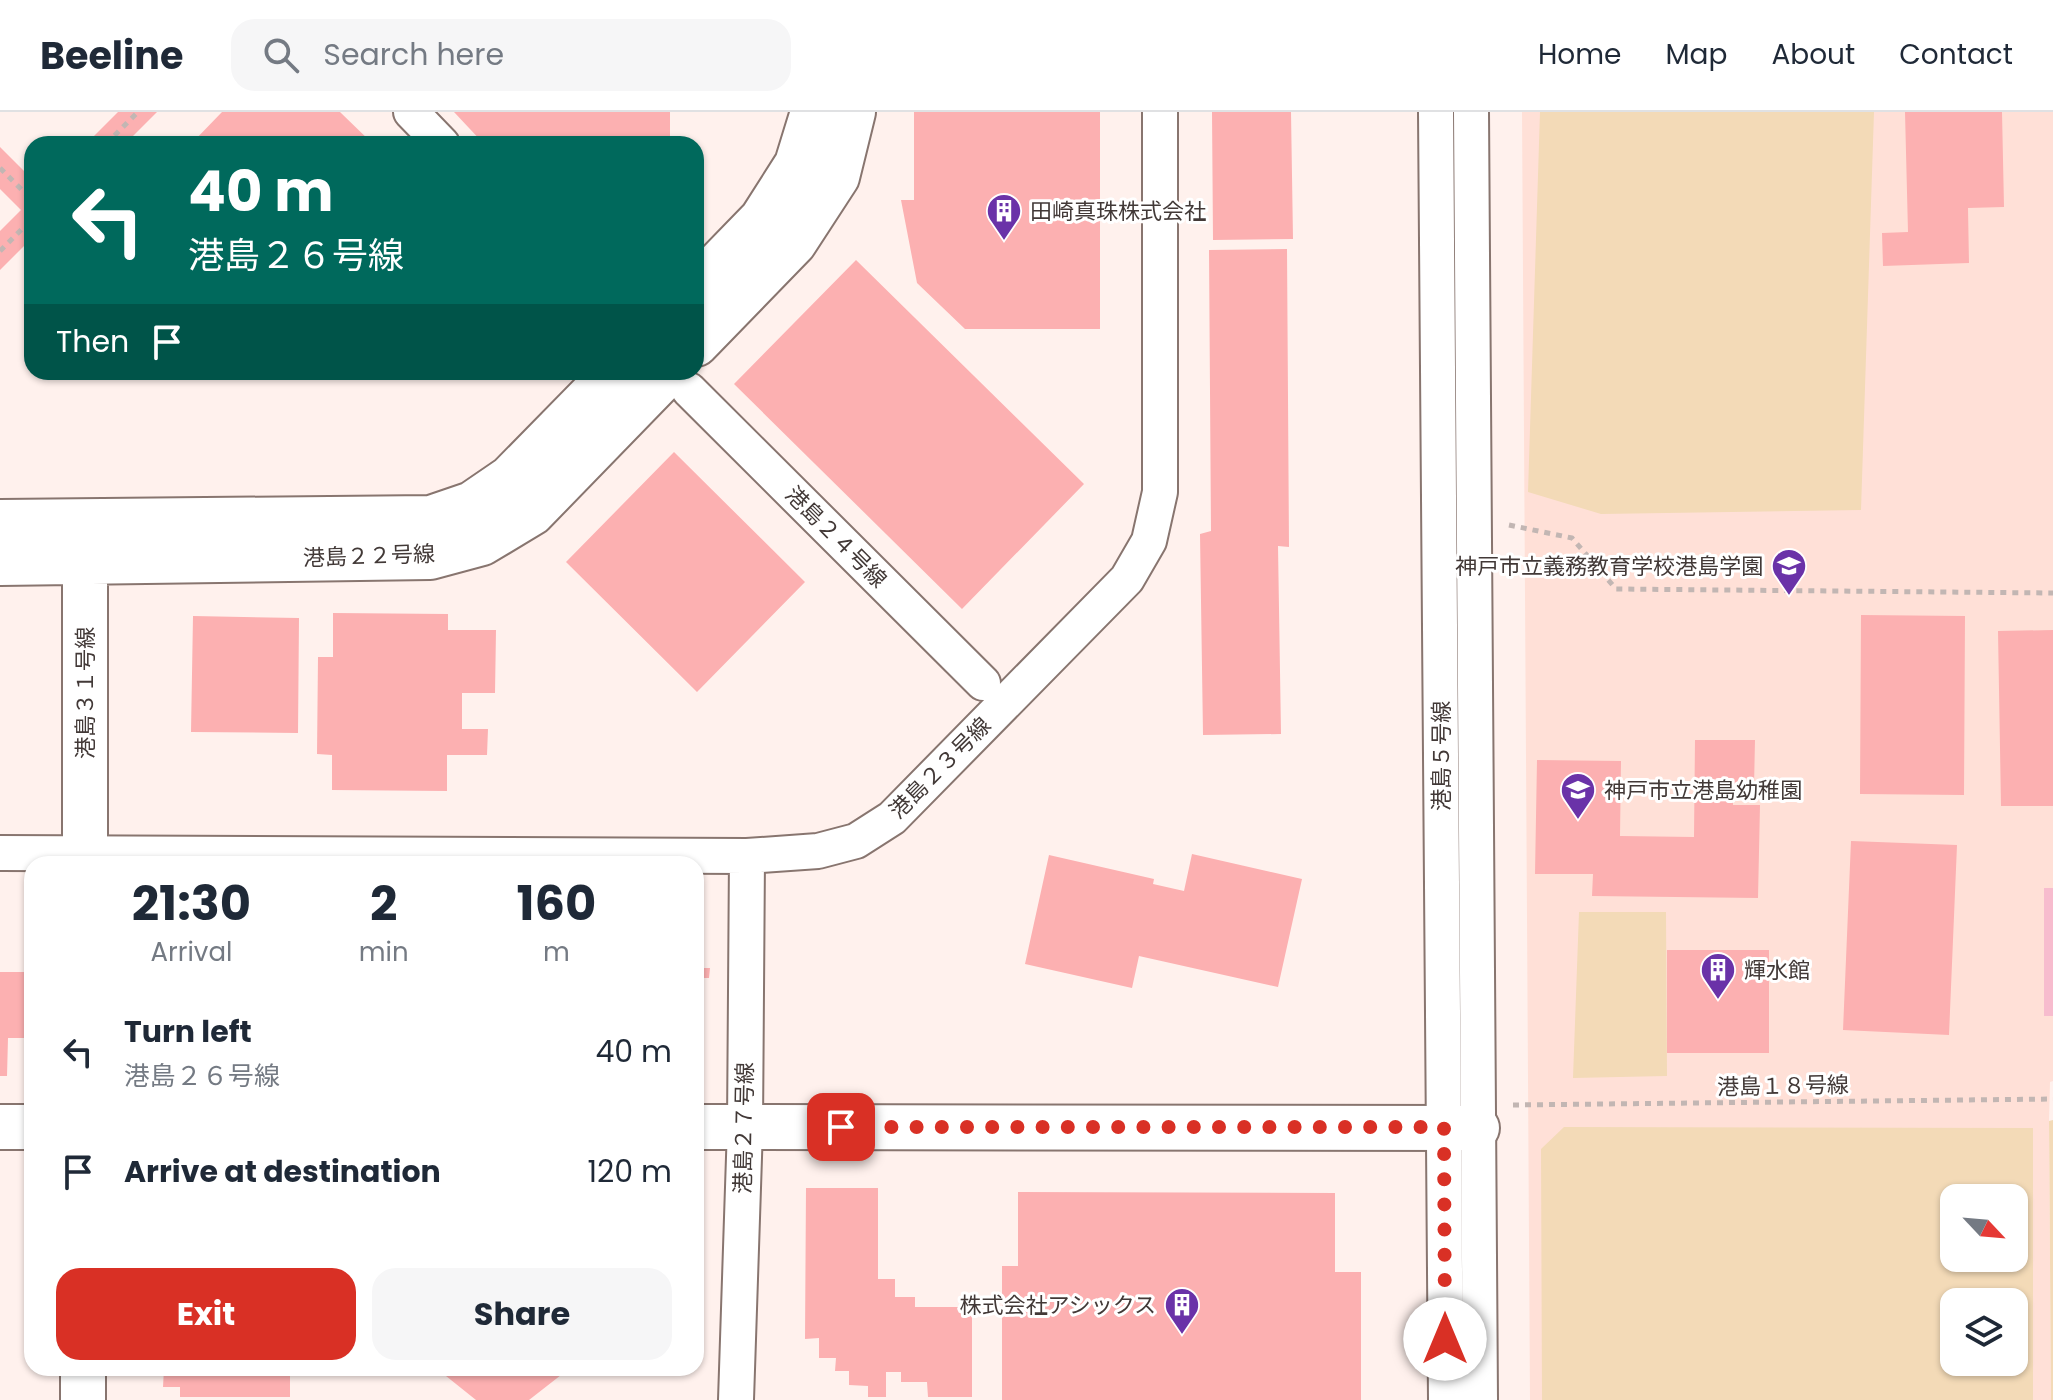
<!DOCTYPE html>
<html lang="en">
<head>
<meta charset="utf-8">
<style>
  body { margin:0; font-family:Poppins,"Noto Sans JP",sans-serif; background:#f6f6f7; color:#1f2937; height:100vh; display:flex; flex-direction:column; font-size:30px; white-space:nowrap }
  * { box-sizing:border-box; margin:0 }
  p { font-size:26px; color:#747a83 }
  .icon { flex:none; width:44px; height:44px; fill:none; stroke:currentColor; stroke-width:2; stroke-linecap:round; stroke-linejoin:round }
  .map { position:relative; flex:1; overflow:hidden }
  .side { position:absolute; left:24px; top:744px; width:680px; height:520px; display:flex; flex-direction:column; background:#fff; border-radius:24px; box-shadow:0 2px 6px #0004 }
  .side>* { flex:none }
  .guide { position:absolute; left:24px; top:24px; width:680px; height:244px; border-radius:24px; box-shadow:0 2px 6px #0004; background:#00695c; color:#fff; overflow:hidden }
  .needle { width:52px; rotate:116deg }
  .tools { position:absolute; left:1940px; top:1072px; display:grid; gap:16px }
  .tools a { display:grid; place-items:center; width:88px; height:88px; border-radius:16px; background:#fff; box-shadow:0 2px 6px #0004; font-size:40px }
  .pin { position:absolute; display:grid; place-items:center; width:68px; height:68px; color:#fff; margin:-34px; border-radius:16px; box-shadow:0 4px 12px #0006 }
  .me { position:absolute; width:88px; margin:-44px; rotate:0deg; stroke-linejoin:round; filter:drop-shadow(0 0 6px #0008) }
  .turn { display:flex; align-items:center; gap:28px; height:168px; padding:0 32px; font-size:36px }
  .turn .icon { width:104px; height:104px; stroke-width:2.5 }
  .turn b { display:block; font-size:56px; line-height:68px }
  .then { display:flex; align-items:center; height:76px; padding:0 32px; background:#0003; gap:16px; font-size:30px }
  .eta { display:flex; justify-content:space-evenly; align-items:center; height:136px; text-align:center }
  .eta b { font-size:48px; font-weight:700; line-height:56px }
  .cta { display:flex; gap:16px; margin-top:auto; padding:16px 32px }
  .cta a { flex:1; height:92px; border-radius:24px; background:#d93025; color:#fff; font-size:32px; font-weight:700; line-height:92px; text-align:center }
  .cta a+a { background:#f6f6f7; color:#1f2937 }
  ul { padding:0; list-style:none }
  li { display:flex; align-items:center; gap:24px; height:120px; padding:0 32px }
  li div { flex:1 }
  li b { display:block; font-size:30px }
  li em { font-style:normal }
  header { display:flex; align-items:center; gap:48px; box-sizing:border-box; height:112px; padding:0 40px; background:#fff; border-bottom:2px solid #e0e1e3 }
  header strong { font-size:38px }
  nav { display:flex; gap:44px; margin-inline-start:auto; font-size:28px }
  .search { width:560px; height:72px; background:#f6f6f7; display:flex; align-items:center; gap:20px; box-sizing:border-box; padding:0 28px; border-radius:24px; color:#747a83; font-size:30px }
  .map>svg:first-child { display:block }
  .built { fill:#ffe0d7; fill-rule:evenodd }
  .green { fill:#f3dab7; fill-rule:evenodd }
  .water { fill:#f7bcce }
  .building { fill:#fcb0b1 }
  .lines { fill:none; stroke-linecap:round; stroke-linejoin:round }
  .street-casing { stroke:#88756f; stroke-width:38 }
  .secondary-casing { stroke:#88756f; stroke-width:48 }
  .path { stroke:#c2b6b3; stroke-width:5; stroke-dasharray:6 6; stroke-linecap:butt }
  .street { stroke:#fff; stroke-width:34 }
  .secondary { stroke:#fff; stroke-width:44 }
  .route { stroke:#d93025; stroke-width:14; stroke-dasharray:0 25.2 }
  .labels { text-anchor:middle; dominant-baseline:central; stroke-width:6; stroke-linejoin:round; paint-order:stroke }
  .poi-label { font-size:22px; fill:#423937; stroke:#fff; text-anchor:start }
  .street-label { font-size:22px; fill:#423937; stroke:#fff }
</style>
</head>
<body>
<header>
<strong>Beeline</strong>
<div class="search"><svg class="icon" aria-label="search" viewBox="0 0 24 24"><circle cx="10" cy="10" r="6"/><path d="M15 15l6 6"/></svg>Search here</div>
<nav><a>Home</a><a>Map</a><a>About</a><a>Contact</a></nav>
</header>
<div class="map">
<svg width="2053" height="1288" viewBox="0 0 2053 1288">
  <rect width="100%" height="100%" fill="#fff1ed"/>
  <path class="built" d="M1522,0H2053V969L2050,970L2049,1009L2051,1288H1530ZM1954,1086H2014V1146H1954ZM1954,1190H2014V1250H1954Z"/>
  <path class="green" d="M1540,0H1874L1861,398L1601,402L1528,380Z
    M1579,800H1666L1667,964L1573,966Z
    M2053,1008V1288H2051L2049,1009Z
    M1564,1015L2033,1016V1288H1542L1541,1037ZM1954,1086H2014V1146H1954ZM1954,1190H2014V1250H1954Z"/>
  <path class="water" d="M2044,776H2053V904H2044Z"/>
  <path class="building" d="M118,0H157L125,32H86Z
    M222,0H340L373,32H191Z
    M454,0H670V32H484Z
    M914,0H1100V217H965L917,171L901,88H914Z
    M1212,0H1291L1293,127L1213,128Z
    M1905,0H2002L2004,95L1968,96L1969,151L1883,154L1882,121L1908,120Z
    M0,35L32,67V126L0,158V119L21,98L0,77Z
    M1287,137L1289,435L1278,434L1281,622L1203,623L1200,422L1211,419L1209,138Z
    M856,148L1084,372L962,497L734,272Z
    M674,340L805,470L697,580L566,450Z
    M333,501L448,502V518H496L495,581H462V617H488L487,643H447V679L332,678V643L317,642L318,545H333Z
    M1861,503L1965,504L1964,683L1860,682Z
    M193,504L299,506L298,621L191,620Z
    M2053,518V694H2001L1998,519Z
    M1695,628H1755L1754,675L1733,674V693H1760L1758,786L1592,784L1593,762H1535L1537,648L1621,649L1620,724L1694,725Z
    M1851,729L1957,733L1949,923L1843,918Z
    M1192,742L1302,767L1278,875L1139,844L1132,876L1025,852L1049,743L1154,767L1153,772L1184,779Z
    M1667,838H1769V941H1667Z
    M696,856H710L709,866H696Z
    M0,860H32L31,926H8L7,964H0Z
    M806,1076H878V1167H895V1185H915V1195H972V1285H928L927,1270H901V1260H886V1285H868V1274L849,1273V1259H835L836,1246H819V1226L805,1227Z
    M1018,1080L1335,1081V1160H1361V1288H1002V1154H1018Z
    M164,1256H290V1285H180V1275H163Z
    M436,1256H570L529,1288H476Z"/>
  <g class="lines">
    <defs>
      <path id="street" d="M411,0L442,32
        M1436,0L1446,1288
        M1471,0L1480,1288
        M689,278L983,571
        M0,741L747,744L818,739L856,729L892,706L1127,467L1149,429L1160,380V0
        M736,1288L745,1015L747,744"/>
      <path id="secondary" d="M696,175L762,107L797,52L813,0
        M696,232L794,131L837,65L853,0
        M0,410L431,406L472,392L510,366L614,260
        M0,451L430,445L482,431L532,401L669,260
        M85,752V419
        M0,1015H32
        M696,1015L1477,1016
        M83,1288V1256"/>
    </defs>
    <use href="#street" class="street-casing"/>
    <use href="#secondary" class="secondary-casing"/>
    <path class="path" d="M106,32L138,0
      M0,56L32,88
      M0,139L32,107
      M1509,413L1572,426L1616,477L2053,481
      M1513,993L2053,987"/>
    <use href="#street" class="street"/>
    <use href="#secondary" class="secondary"/>
  </g>
  <g class="lines">
    <path class="route" d="M841,1015H1444L1445,1227"/>
  </g>
  <defs>
    <symbol id="building-pin" viewBox="-11 -11 22 30"><path d="M0 17L-7.5 6A9.5 9.5 0 1 1 7.5 6Z" fill="#6a32a8" stroke="#fff"/><path d="M-4-6H4V6H1V3H-1V6H-4ZM-2.5-4.3h1.7v1.8h-1.7ZM.8-4.3h1.7v1.8H.8ZM-2.5-1h1.7V.8h-1.7ZM.8-1h1.7V.8H.8Z" fill="#fff"/></symbol>
    <symbol id="school-pin" viewBox="-11 -11 22 30"><path d="M0 17L-7.5 6A9.5 9.5 0 1 1 7.5 6Z" fill="#6a32a8" stroke="#fff"/><path d="M0-5L7-2L0 1L-7-2ZM-4 1L0 2.5L4 1V4Q0 6-4 4Z" fill="#fff"/></symbol>
  </defs>
  <g fill-rule="evenodd">
    <use href="#building-pin" x="984" y="79" width="40" height="54"/>
    <use href="#school-pin" x="1769" y="434" width="40" height="54"/>
    <use href="#school-pin" x="1558" y="658" width="40" height="54"/>
    <use href="#building-pin" x="1698" y="838" width="40" height="54"/>
    <use href="#building-pin" x="1162" y="1173" width="40" height="54"/>
  </g>
  <g class="labels">
    <g class="poi-label">
      <text x="1030" y="99">田崎真珠株式会社</text>
      <text x="1763" y="454" text-anchor="end">神戸市立義務教育学校港島学園</text>
      <text x="1604" y="678">神戸市立港島幼稚園</text>
      <text x="1744" y="858">輝水館</text>
      <text x="1156" y="1193" text-anchor="end">株式会社アシックス</text>
    </g>
    <g class="street-label">
      <text transform="translate(836 425) rotate(45)">港島２４号線</text>
      <text transform="translate(369 444) rotate(-2)">港島２２号線</text>
      <text transform="translate(85 581) rotate(-90)">港島３１号線</text>
      <text transform="translate(1441 644) rotate(-90)">港島５号線</text>
      <text transform="translate(940 656) rotate(-45)">港島２３号線</text>
      <text transform="translate(1783 974) rotate(-1)">港島１８号線</text>
      <text transform="translate(744 1016) rotate(-89)">港島２７号線</text>
    </g>
  </g>
</svg>
<div class="tools">
<a><svg class="needle" viewBox="-14 -14 28 28"><path d="M0-13l5 13h-10z" fill="#e53935"/><path d="M0 13l5-13h-10z" fill="#747a83"/></svg></a>
<a><svg class="icon" aria-label="layers" viewBox="0 0 24 24"><path d="M12 4l9 5-9 5-9-5zM3 14l9 5 9-5"/></svg></a>
</div>
<div class="pin" style="left:841px;top:1015px;background:#d93025"><svg class="icon" aria-label="arrive" viewBox="0 0 24 24"><path d="M6 21V4h12l-3 4 3 4H6"/></svg></div>
<svg class="me" style="left:1445px;top:1227px" viewBox="-20 -20 40 40"><circle r="19" fill="#fff"/><path d="M0-13L10 11 0 6-10 11z" fill="#d93025"/></svg>
<div class="guide">
<div class="turn"><svg class="icon" aria-label="left" viewBox="0 0 24 24"><path d="M17 20v-9H6M10 6l-5 5 5 5"/></svg><div><b>40 m</b>港島２６号線</div></div>
<div class="then">Then<svg class="icon" aria-label="arrive" viewBox="0 0 24 24"><path d="M6 21V4h12l-3 4 3 4H6"/></svg></div>
</div>
<section class="side">
<div class="eta">
<div><b>21:30</b><p>Arrival</p></div>
<div><b>2</b><p>min</p></div>
<div><b>160</b><p>m</p></div>
</div>
<ul>
<li><svg class="icon" aria-label="left" viewBox="0 0 24 24"><path d="M17 20v-9H6M10 6l-5 5 5 5"/></svg><div><b>Turn left</b><p>港島２６号線</p></div><em>40 m</em></li>
<li><svg class="icon" aria-label="arrive" viewBox="0 0 24 24"><path d="M6 21V4h12l-3 4 3 4H6"/></svg><div><b>Arrive at destination</b></div><em>120 m</em></li>
</ul>
<div class="cta"><a>Exit</a><a>Share</a></div>
</section>
</div>
</body>
</html>
